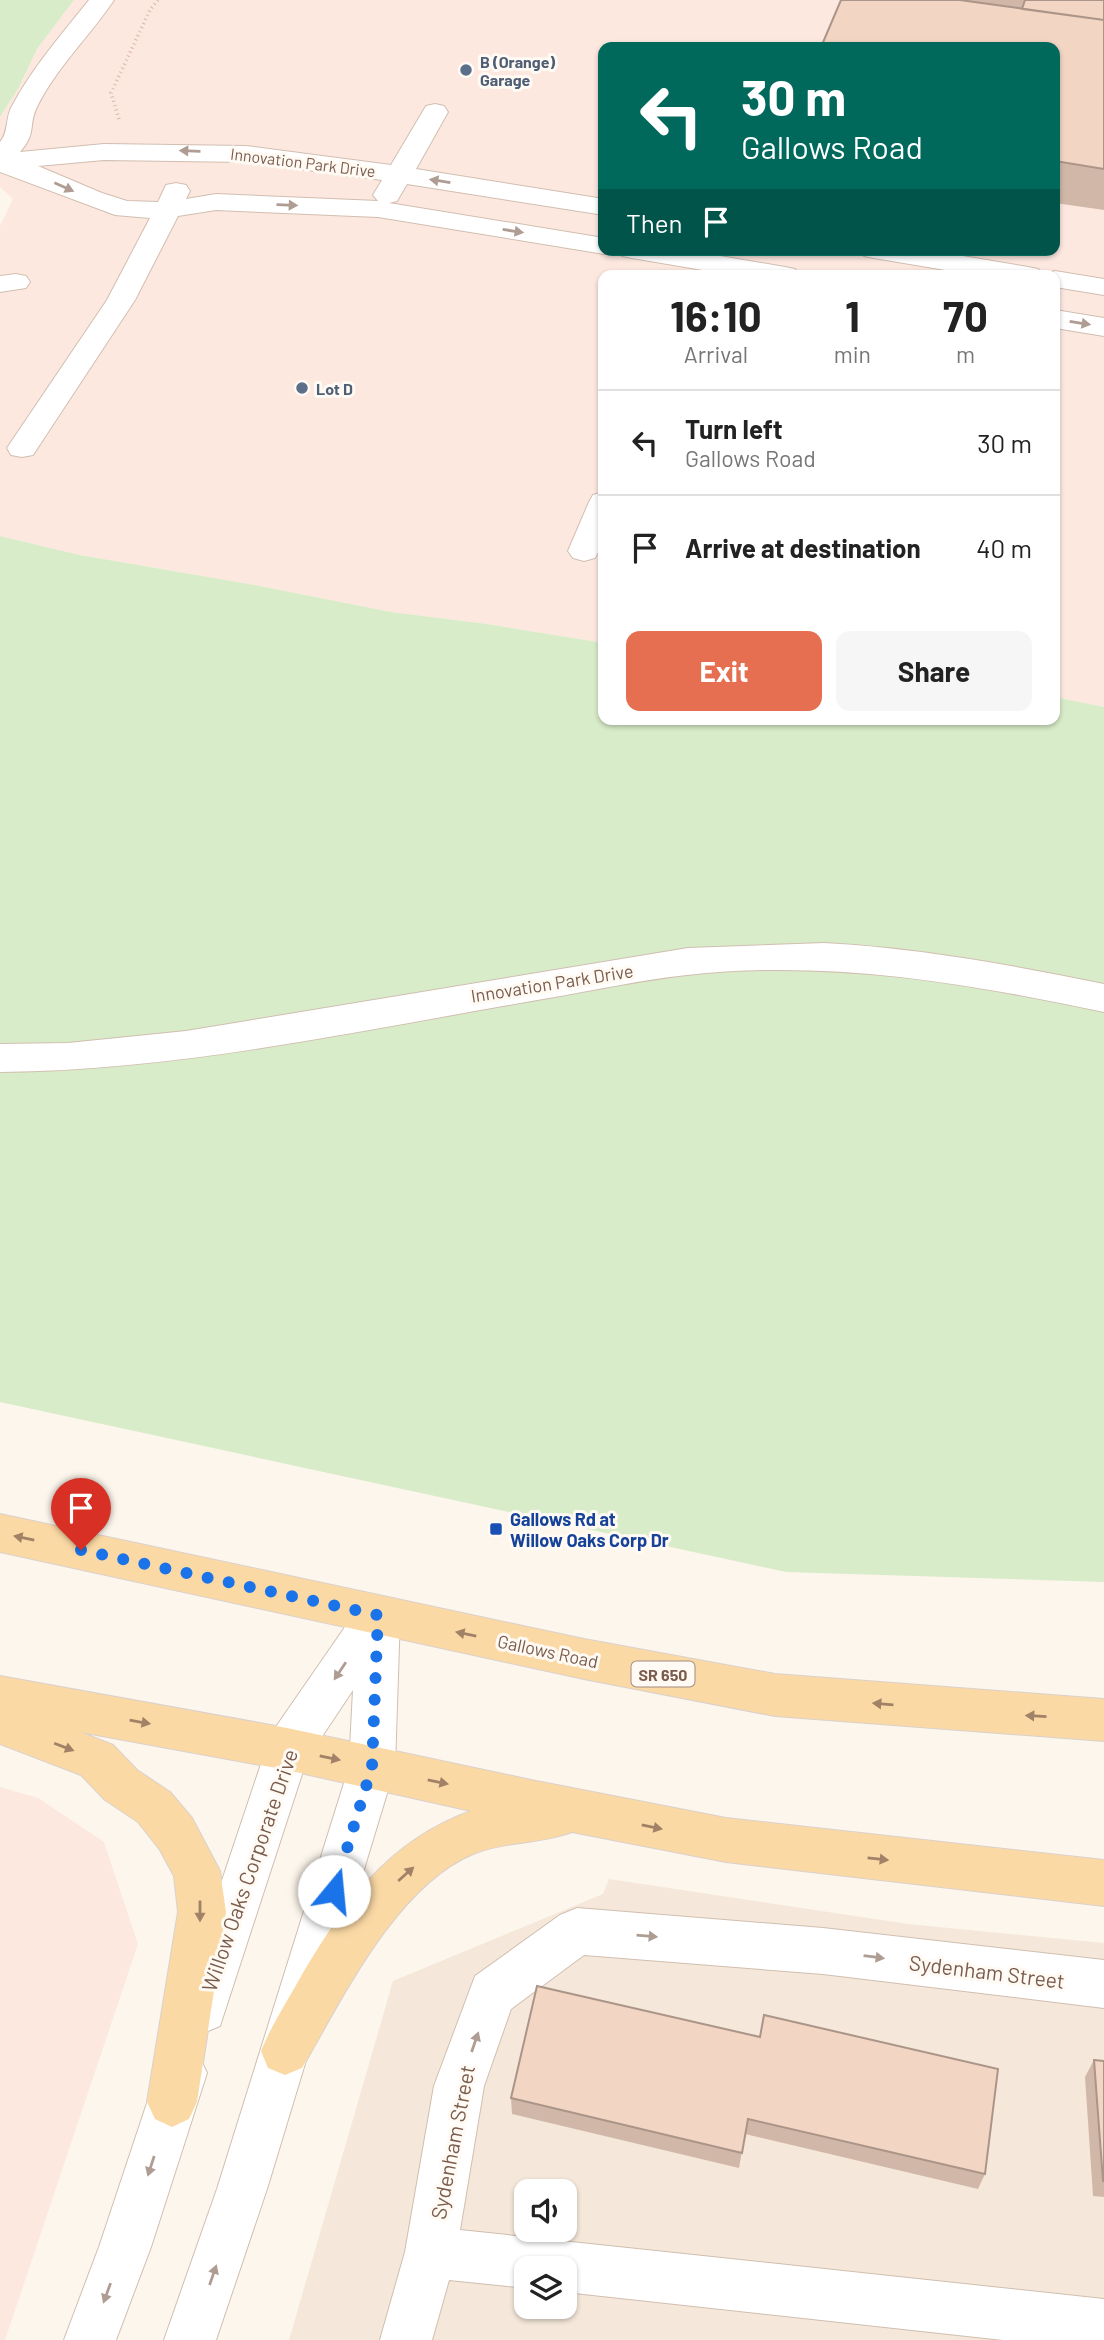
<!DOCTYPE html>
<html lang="en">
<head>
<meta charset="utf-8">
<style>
  body { margin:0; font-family:Barlow,sans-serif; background:#f6f6f6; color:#222; height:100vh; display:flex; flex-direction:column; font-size:26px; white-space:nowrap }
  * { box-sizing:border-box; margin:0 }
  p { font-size:23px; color:#767676 }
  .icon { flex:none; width:38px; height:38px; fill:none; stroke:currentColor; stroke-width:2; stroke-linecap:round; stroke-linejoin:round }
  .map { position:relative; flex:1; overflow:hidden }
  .drawer { position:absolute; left:598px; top:270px; width:462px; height:455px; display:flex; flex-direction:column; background:#fff; border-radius:14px; box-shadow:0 2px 5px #0004 }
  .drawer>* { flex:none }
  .guide { position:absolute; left:598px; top:42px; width:462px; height:214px; border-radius:14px; box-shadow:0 2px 5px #0004; background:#00695c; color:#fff; overflow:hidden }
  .fabs { position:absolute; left:514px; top:2179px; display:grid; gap:14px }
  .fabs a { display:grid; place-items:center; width:63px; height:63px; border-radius:14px; background:#fff; box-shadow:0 2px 5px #0004; font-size:35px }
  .pin { position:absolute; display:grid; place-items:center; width:60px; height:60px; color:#fff; margin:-72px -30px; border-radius:50% 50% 50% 0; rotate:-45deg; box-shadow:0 0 7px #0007 }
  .pin .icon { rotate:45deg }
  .me { position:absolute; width:77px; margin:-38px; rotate:17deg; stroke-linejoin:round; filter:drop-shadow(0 0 5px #0008) }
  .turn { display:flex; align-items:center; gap:24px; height:147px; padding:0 28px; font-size:32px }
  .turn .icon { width:91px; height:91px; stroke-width:2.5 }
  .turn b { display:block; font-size:49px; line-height:60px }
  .then { display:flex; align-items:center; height:66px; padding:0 28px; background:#0003; gap:14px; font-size:26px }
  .eta { display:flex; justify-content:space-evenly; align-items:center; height:119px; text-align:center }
  .eta b { font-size:42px; font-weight:700; line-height:49px }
  .action { display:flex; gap:14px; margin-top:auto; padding:14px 28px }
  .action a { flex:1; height:80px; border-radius:14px; background:#e76f51; color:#fff; font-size:28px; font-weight:700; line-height:80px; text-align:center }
  .action a+a { background:#f6f6f6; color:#222 }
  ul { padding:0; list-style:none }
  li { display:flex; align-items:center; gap:21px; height:105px; padding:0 28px; border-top:2px solid #e0e0e0 }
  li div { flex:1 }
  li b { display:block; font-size:26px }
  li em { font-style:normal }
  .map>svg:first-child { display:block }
  .residential { fill:#f5e8da; fill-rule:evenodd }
  .commercial { fill:#fde8e0; fill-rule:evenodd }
  .green { fill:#d8ecc9 }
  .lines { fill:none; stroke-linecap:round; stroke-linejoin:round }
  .minor-casing { stroke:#d1beb0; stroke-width:2 }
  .major-casing { stroke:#dad1cd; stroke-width:2 }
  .path { stroke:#d9b8a5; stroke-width:3.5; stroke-dasharray:1 3.5; stroke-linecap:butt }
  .minor { fill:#fff; fill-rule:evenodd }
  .major { fill:#fbd9a5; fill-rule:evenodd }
  .wall { fill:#d1b7a8 }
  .building { fill:#f3d5c3; stroke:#aa9588; stroke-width:2 }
  .oneway { fill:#af9d94 }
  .oneway2 { fill:#a18267 }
  .route { stroke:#1a73e8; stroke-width:12; stroke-dasharray:0 21.6 }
  .service-dot { fill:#5c6f8a; stroke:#fffaf3; stroke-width:2.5 }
  .transit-dot { fill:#1a4fb4; stroke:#fffaf3; stroke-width:2.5 }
  .labels { text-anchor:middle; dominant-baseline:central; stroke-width:6; stroke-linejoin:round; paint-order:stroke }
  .far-service-label { font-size:16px; font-weight:bold; fill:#4e5e75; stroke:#fffaf3; text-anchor:start }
  .far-street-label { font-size:16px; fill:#7a5c4d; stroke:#fffaf3 }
  .shield { fill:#fffaf3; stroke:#a28b7f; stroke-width:2 }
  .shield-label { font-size:16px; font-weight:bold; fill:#7a5c4d }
  .street-label { font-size:18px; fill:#7a5c4d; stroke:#fffaf3 }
  .transit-label { font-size:18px; font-weight:bold; fill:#164399; stroke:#fffaf3; text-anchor:start }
  .near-street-label { font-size:21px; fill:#7a5c4d; stroke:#fffaf3 }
</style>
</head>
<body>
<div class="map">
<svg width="1104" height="2340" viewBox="0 0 1104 2340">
  <rect width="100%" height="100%" fill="#fdf6ec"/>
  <path class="residential" d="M609,1879L908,1924L1104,1943V2340H289L393,1981L603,1894ZM527,2191H565V2230H527ZM527,2268H565V2306H527Z"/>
  <path class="commercial" d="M74,0H1104V707L1055,697V275H604V643L487,624L391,612L260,586L80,555L0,536V226L13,199L0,187V117L18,89L37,49ZM604,47H1055V250H604Z
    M0,1787L38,1798L104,1842L138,1944L5,2340H0Z"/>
  <path class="green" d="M0,0H74L37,49L18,89L0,117Z
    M0,536L80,555L260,586L391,612L487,624L604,643V719H1055V697L1104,707V1582L786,1572L0,1402Z"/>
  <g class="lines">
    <defs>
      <path id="minor" d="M89,0H114C90,36 56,68 37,107C28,125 37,133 20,152L104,144L246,146L391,165L426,106L435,104L444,106L448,112L416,169L604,199V215L407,184L397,201L389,203L604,238V250H615L604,254L378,217L216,210L178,216L135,300L33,455L22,457L11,455L7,448L107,300L150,218L115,215L0,172V142C9,132 5,118 12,106C32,68 62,34 89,0ZM104,160L246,162L382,180L373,195L378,201L216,194L186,199L190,191L186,185L176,183L166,185L158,202L127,201L102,193L38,166Z
        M618,250H685L785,267L795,269L799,275H732L632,258L622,256Z
        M860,250H927L1028,267L1038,269L1042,275H975L874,258L864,256Z
        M1055,271L1104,279V295L1055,287V275H1044Z
        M16,274L26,276L30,282L26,288L0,292V276Z
        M1055,310L1104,318V336L1055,328Z
        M604,492C604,515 608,538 595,558L584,561L573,558L568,551L589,502L593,495Z
        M824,943C919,948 1011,965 1104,984V1012C967,983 828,959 687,975C641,980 595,990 549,998C367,1029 185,1070 0,1072V1044L68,1043L186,1031L688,948Z
        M378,1595L393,1601L400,1615L395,1767L267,2189L216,2340H164L217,2189L349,1767L353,1690L307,1759L220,2026L203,2033L186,2026L179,2009L271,1734L363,1601Z
        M577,1908L823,1928L1104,1960V2008L823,1974L584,1955L511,2009L484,2086L460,2230L1104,2299V2340H1003L565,2292V2268H527V2288L449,2280L432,2340H380L405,2252L434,2086L475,1976L560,1915Z
        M182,2048L199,2056L207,2073L151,2247L116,2340H64L99,2247L157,2073L165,2056Z"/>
      <path id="major" d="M0,1514L584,1639L775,1674L1104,1699V1741L775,1716L584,1679L0,1552Z
        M0,1676L287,1728L531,1780L726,1818L1104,1860V1906L726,1862L572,1832C540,1844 505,1841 473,1854C396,1886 342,1999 302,2068L285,2075L268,2068L261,2051C271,2026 286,2003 299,1980C343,1905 386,1842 471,1811L287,1770L80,1732L113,1745L137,1770L170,1792L192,1818L220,1871L226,1912L197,2102L189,2119L172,2127L155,2119L147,2102L178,1912L174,1876L160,1850L138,1822L105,1800L81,1775L0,1744Z"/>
    </defs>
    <use href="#minor" class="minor-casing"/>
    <use href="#major" class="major-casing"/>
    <path class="path" d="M119,119L111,93L150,10L158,0"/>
    <use href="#minor" class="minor"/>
    <use href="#major" class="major"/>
  </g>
  <path class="wall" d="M841,0H1104V210L1055,203V47Z
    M764,2015L985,2174L978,2189L745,2134L739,2168L512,2114L511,2098L760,2037Z
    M1094,2060L1104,2061V2197L1093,2196L1085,2077Z"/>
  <path class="building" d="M841,0H960L1104,20V169L1055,161V47H821Z
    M1025,0H1104V20L1022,9Z
    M537,1986L760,2037L764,2015L998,2069L985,2174L748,2119L742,2153L511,2098Z
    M1094,2060L1104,2061V2181H1103Z"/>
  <defs><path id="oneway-solid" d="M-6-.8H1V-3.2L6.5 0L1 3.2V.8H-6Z" transform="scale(1.75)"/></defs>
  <g class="oneway">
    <use href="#oneway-solid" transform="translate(190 151) rotate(-178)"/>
    <use href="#oneway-solid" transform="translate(440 181) rotate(-171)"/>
    <use href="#oneway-solid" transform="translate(64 187) rotate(24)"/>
    <use href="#oneway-solid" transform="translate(287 205) rotate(2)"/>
    <use href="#oneway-solid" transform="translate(513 231) rotate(9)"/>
    <use href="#oneway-solid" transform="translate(1080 323) rotate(9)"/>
    <use href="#oneway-solid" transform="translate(340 1671) rotate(124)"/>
    <use href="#oneway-solid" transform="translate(647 1936) rotate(5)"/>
    <use href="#oneway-solid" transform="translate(874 1957) rotate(7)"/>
    <use href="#oneway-solid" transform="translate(475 2042) rotate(-71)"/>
    <use href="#oneway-solid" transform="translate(151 2166) rotate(108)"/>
    <use href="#oneway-solid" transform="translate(213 2275) rotate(-71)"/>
    <use href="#oneway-solid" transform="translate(107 2293) rotate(110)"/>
  </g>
  <g class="oneway2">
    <use href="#oneway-solid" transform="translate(24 1538) rotate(-168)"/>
    <use href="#oneway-solid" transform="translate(466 1634) rotate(-168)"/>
    <use href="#oneway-solid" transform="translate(883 1704) rotate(-175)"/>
    <use href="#oneway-solid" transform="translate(1036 1716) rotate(-177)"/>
    <use href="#oneway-solid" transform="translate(140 1722) rotate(10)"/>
    <use href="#oneway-solid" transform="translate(64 1747) rotate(21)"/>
    <use href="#oneway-solid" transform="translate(330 1758) rotate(12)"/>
    <use href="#oneway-solid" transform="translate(438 1782) rotate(12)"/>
    <use href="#oneway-solid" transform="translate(652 1827) rotate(12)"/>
    <use href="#oneway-solid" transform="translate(878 1859) rotate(6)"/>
    <use href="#oneway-solid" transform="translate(406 1874) rotate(-42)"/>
    <use href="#oneway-solid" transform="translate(200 1911) rotate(90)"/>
  </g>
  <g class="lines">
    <path class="route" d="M81,1550L378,1615L372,1767L334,1891"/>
  </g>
  <g class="service-dot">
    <circle cx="466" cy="70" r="7"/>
    <circle cx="302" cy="388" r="7"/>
  </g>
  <rect class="transit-dot" x="489" y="1522" width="14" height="14" rx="3.5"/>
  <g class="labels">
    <g class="far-service-label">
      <text x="480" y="61">B (Orange)<tspan x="480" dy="18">Garage</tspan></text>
      <text x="316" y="388">Lot D</text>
    </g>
    <g class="far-street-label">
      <text transform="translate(303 162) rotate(7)">Innovation Park Drive</text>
    </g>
    <rect class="shield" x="631.5" y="1661.5" width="63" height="25" rx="5"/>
    <g class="shield-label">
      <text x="663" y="1674">SR 650</text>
    </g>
    <g class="street-label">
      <text transform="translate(552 983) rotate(-9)">Innovation Park Drive</text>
      <text transform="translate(548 1651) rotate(12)">Gallows Road</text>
    </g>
    <g class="transit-label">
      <text x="510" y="1519">Gallows Rd at<tspan x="510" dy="21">Willow Oaks Corp Dr</tspan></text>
    </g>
    <g class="near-street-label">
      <text transform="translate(249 1870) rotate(-71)">Willow Oaks Corporate Drive</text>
      <text transform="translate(987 1971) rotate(7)">Sydenham Street</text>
      <text transform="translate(452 2142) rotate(-79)">Sydenham Street</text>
    </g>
  </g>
</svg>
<div class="fabs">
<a><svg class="icon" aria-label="sound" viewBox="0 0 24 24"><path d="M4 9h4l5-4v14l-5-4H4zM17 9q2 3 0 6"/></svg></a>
<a><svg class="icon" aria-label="layers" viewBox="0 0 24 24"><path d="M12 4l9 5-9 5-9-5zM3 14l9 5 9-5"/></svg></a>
</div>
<div class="pin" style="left:81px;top:1550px;background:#d93025"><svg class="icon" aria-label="arrive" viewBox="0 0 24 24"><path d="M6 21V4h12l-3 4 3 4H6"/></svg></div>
<svg class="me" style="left:334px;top:1891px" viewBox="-20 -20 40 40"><circle r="19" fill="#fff"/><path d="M0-13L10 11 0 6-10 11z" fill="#1a73e8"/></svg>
<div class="guide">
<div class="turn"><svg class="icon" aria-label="left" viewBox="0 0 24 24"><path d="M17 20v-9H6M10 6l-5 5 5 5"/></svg><div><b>30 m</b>Gallows Road</div></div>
<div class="then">Then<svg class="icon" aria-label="arrive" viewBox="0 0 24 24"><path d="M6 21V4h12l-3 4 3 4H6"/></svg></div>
</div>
<section class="drawer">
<div class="eta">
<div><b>16:10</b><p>Arrival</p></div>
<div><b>1</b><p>min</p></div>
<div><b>70</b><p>m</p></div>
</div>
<ul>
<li><svg class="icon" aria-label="left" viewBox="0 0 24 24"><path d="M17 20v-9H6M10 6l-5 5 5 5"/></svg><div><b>Turn left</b><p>Gallows Road</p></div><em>30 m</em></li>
<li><svg class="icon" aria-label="arrive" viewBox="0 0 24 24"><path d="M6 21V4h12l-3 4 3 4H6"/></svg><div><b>Arrive at destination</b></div><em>40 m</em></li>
</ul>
<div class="action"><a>Exit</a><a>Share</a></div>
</section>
</div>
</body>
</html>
